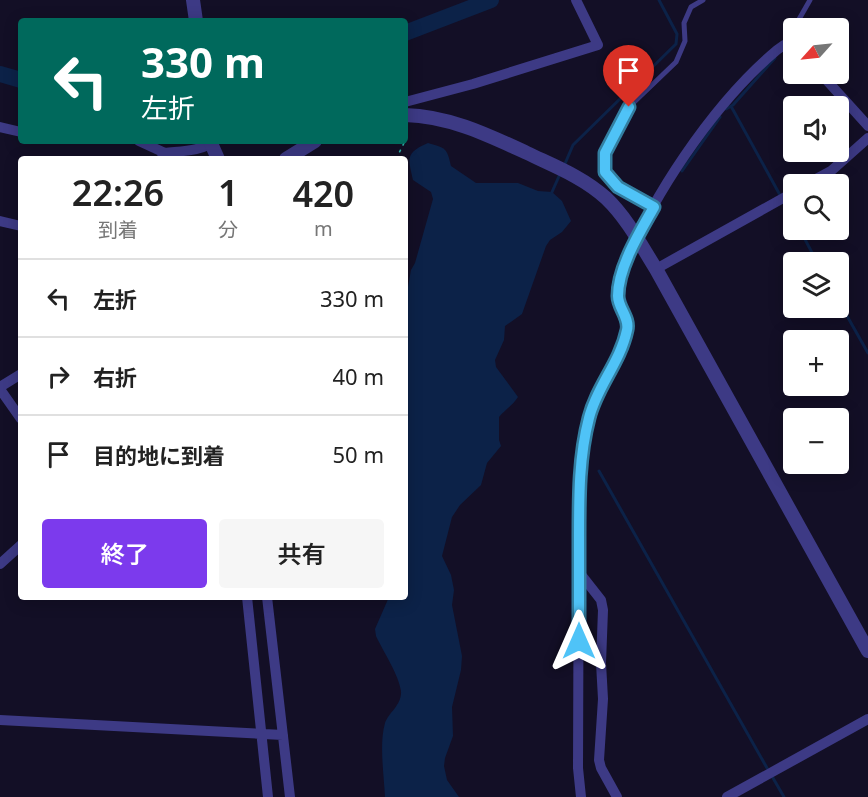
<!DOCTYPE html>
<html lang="ja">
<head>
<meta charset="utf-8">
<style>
  body { margin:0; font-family:"Noto Sans","Noto Sans JP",sans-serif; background:#f6f6f6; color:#222; height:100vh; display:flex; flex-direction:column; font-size:22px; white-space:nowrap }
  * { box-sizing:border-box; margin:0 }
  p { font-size:20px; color:#767676 }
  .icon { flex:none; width:33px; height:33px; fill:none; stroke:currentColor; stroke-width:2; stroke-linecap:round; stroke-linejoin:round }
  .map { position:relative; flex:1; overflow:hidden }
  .sheet { position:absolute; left:18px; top:156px; width:390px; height:444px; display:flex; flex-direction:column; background:#fff; border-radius:6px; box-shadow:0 3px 15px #0003 }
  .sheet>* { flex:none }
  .top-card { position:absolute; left:18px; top:18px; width:390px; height:126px; border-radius:6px; box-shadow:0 3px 15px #0003; background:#00695c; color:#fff; overflow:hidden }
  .needle { width:39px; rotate:243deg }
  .tools { position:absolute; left:783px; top:18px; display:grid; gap:12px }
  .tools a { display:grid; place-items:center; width:66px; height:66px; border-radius:6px; background:#fff; box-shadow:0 3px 15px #0003; font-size:30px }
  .pin { position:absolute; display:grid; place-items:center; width:51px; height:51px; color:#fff; margin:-62px -26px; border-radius:50% 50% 50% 0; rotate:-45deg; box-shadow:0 0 6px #0007 }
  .pin .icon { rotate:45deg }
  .me { position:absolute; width:66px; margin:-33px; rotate:0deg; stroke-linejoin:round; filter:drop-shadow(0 0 4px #0008) }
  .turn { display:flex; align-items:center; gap:21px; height:126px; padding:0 24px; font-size:27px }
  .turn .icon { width:78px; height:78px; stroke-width:2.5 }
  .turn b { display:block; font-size:42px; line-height:51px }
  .eta { display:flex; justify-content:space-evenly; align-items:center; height:102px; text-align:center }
  .eta b { font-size:36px; font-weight:600; line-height:42px }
  .primary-button { display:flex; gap:12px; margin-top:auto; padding:12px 24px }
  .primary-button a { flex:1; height:69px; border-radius:6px; background:#7c3aed; color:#fff; font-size:24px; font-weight:600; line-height:69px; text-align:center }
  .primary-button a+a { background:#f6f6f6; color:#222 }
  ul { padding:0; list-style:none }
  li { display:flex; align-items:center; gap:18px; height:78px; padding:0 24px; border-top:2px solid #e0e0e0 }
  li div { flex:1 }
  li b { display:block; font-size:22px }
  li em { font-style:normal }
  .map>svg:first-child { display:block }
  .water { fill:#0c2248 }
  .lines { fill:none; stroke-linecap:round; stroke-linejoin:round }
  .stream { stroke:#0c2248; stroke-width:3 }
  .river { stroke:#0c2248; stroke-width:16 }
  .path { stroke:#2fb8b0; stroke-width:1.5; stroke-dasharray:3 4.5; stroke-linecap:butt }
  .service { stroke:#3d3a85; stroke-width:5 }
  .minor { stroke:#3d3a85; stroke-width:10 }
  .tertiary { stroke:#3d3a85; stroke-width:14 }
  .route-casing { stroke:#337fa1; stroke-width:15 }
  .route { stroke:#4fc3f7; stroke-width:10 }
</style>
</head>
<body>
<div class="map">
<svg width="868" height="797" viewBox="0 0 868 797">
  <rect width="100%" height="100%" fill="#130f26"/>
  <path class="water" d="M428,143C446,148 447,148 451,166L476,183H518L538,191L552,192L562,201L571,221L562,232L550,240L546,246L522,314L505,326L504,340L495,360L496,367L518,397C513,405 505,410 499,417V440L501,446L487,463L481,485L460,505L452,517L442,556L451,575L454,590L452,605L462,656L461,670L452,707L453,736L445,758L444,766L447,780L459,797H385C384,775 379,744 385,723C389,712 402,705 401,691C399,675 383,651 376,636L375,629L389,597H405V304L411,270L415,263L433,199L431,192L413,180C408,158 405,153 428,143Z"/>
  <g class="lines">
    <path class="stream" d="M732,108L780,195
      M726,109L733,105L775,58
      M564,166L573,145L676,44L677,34L659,0
      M682,171L720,117
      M552,192L560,174
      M786,204L794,218
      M800,230L817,262
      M838,300L868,353
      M599,471L767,768
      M773,778L784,797"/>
    <path class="river" d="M405,33L491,0
      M0,74L21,80"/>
    <path class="path" d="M405,131L407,132L405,140
      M396,159L405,141"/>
    <path class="service" d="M794,28L810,0
      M784,45L794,29
      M654,207L618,187L605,172V153L629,107L676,62L685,41L684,23L691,7L703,0"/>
    <path class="minor" d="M821,74L868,126
      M405,102L473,84L598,45L576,0
      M0,127L21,132
      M139,141L165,153
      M161,159L165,153C181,151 202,151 215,141
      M807,184L831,171L868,138
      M0,221L21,226
      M656,269L794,192
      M0,387L21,374
      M0,389L21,419
      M0,564L21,545
      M579,572L601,600L603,610L601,663L603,699L599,760L601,768L617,797
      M247,597L268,797
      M267,597L290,797
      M0,720L283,735
      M581,797L578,768L579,481C582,451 584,419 599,392C607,376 618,362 624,344C625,339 628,331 628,326C627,310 614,299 620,282C644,204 715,102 777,50L784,45L794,47
      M727,797L868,719"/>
    <path class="tertiary" d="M193,0L196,21
      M405,115C449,116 488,135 527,153C554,166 583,177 606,198C627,218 641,245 656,269L868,651
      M210,141L218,159
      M286,159L315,141"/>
  </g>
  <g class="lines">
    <defs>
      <path id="route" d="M579,641C579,606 579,571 579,536C579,496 579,456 589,418C597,386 620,363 627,330C630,318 618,308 618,296C618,267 640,232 654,207L618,187L605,172V153L629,107"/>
    </defs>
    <use href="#route" class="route-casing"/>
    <use href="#route" class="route"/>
  </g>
</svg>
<div class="tools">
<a><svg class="needle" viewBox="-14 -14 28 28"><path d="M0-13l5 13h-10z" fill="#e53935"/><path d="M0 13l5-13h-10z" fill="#767676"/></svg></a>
<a><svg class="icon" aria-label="sound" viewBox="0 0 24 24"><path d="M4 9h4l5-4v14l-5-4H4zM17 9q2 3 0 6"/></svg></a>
<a><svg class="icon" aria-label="search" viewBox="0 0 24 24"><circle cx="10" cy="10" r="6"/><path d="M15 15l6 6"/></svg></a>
<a><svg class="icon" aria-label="layers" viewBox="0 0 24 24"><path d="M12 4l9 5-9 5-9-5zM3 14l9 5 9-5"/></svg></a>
<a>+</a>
<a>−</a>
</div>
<div class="pin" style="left:629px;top:107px;background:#d93025"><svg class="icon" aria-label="arrive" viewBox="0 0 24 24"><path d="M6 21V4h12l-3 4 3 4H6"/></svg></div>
<svg class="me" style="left:579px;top:641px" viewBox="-20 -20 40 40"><path d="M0-17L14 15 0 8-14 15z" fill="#4fc3f7" stroke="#fff" stroke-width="4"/></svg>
<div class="top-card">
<div class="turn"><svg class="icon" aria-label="left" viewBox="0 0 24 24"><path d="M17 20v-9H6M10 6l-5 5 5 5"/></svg><div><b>330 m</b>左折</div></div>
</div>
<section class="sheet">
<div class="eta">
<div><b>22:26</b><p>到着</p></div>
<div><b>1</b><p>分</p></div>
<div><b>420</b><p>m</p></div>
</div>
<ul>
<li><svg class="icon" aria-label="left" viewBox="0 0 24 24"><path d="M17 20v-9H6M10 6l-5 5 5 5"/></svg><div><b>左折</b></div><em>330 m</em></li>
<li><svg class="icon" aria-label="right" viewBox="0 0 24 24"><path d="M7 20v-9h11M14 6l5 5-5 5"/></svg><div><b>右折</b></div><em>40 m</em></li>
<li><svg class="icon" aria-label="arrive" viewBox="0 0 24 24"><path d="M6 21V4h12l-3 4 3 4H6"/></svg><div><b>目的地に到着</b></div><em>50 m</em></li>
</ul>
<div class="primary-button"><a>終了</a><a>共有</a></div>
</section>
</div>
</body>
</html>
